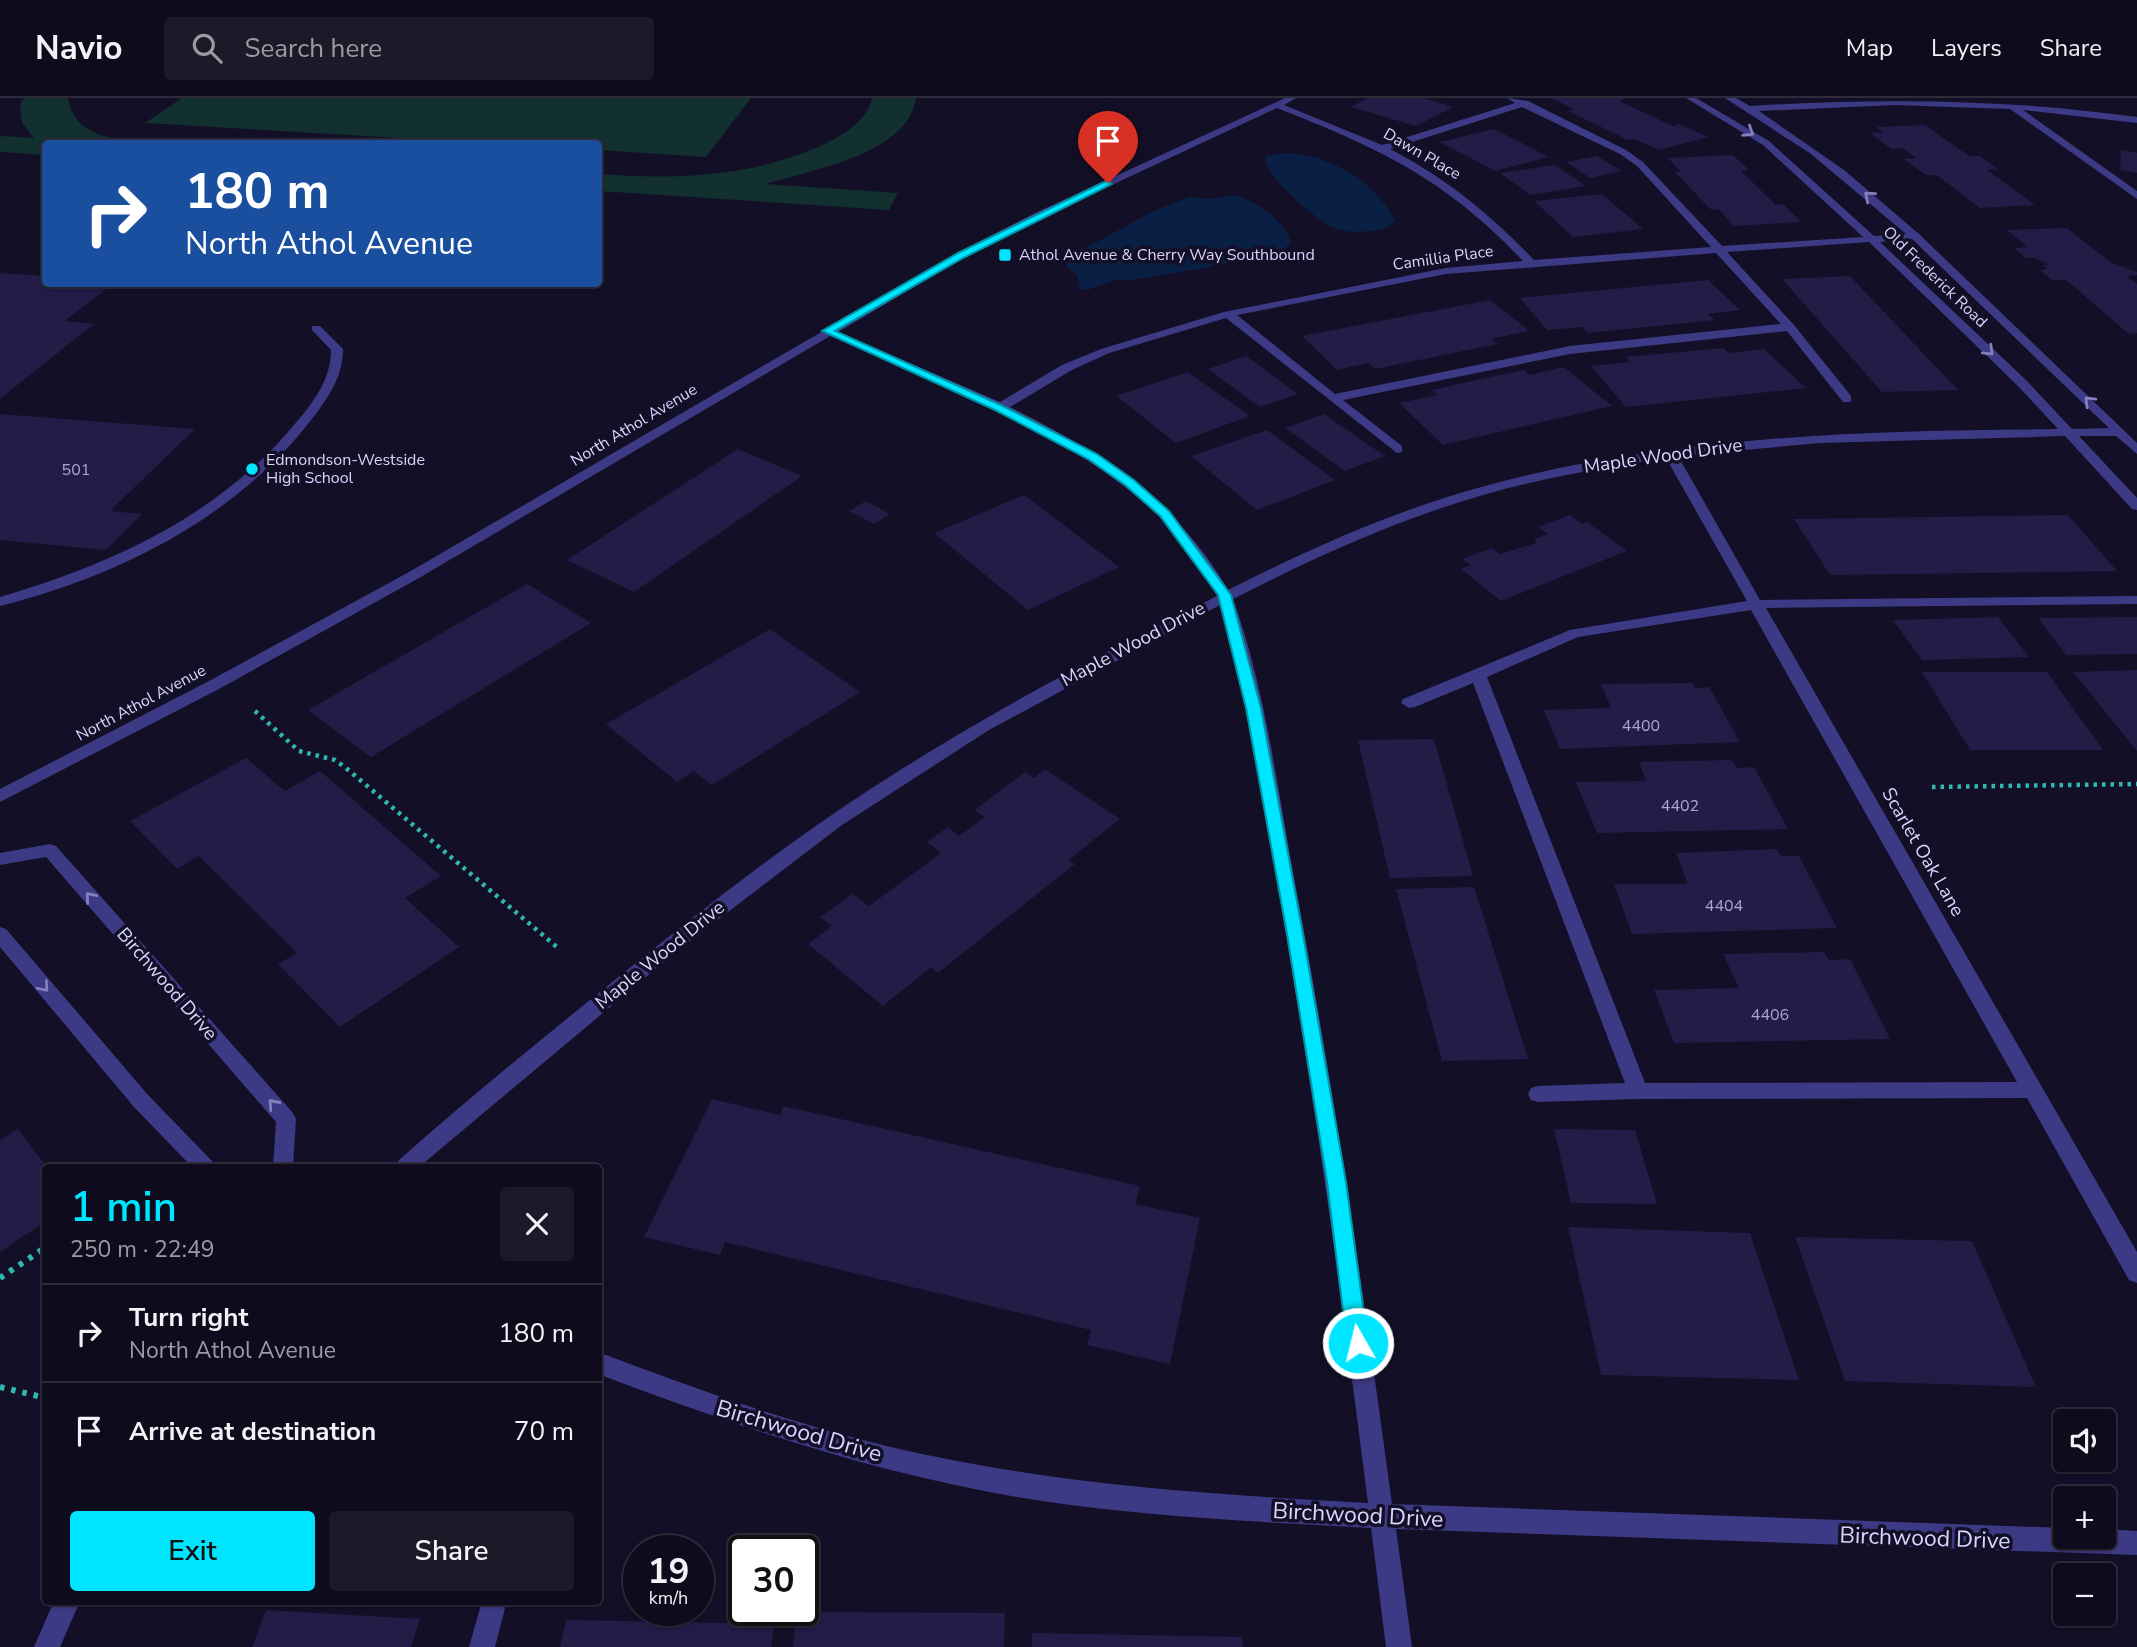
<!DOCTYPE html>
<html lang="en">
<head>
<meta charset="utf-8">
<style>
  body { margin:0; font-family:"Nunito Sans",sans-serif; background:#1c1929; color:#f1f3f6; height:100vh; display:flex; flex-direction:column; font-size:26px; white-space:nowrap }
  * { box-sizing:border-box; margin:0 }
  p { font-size:23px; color:#9b9ba3 }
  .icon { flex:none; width:38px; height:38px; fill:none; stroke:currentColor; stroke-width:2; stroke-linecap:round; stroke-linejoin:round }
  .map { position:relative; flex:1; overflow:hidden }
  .drawer { position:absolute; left:42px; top:1066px; width:560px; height:441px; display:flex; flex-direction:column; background:#0e0b1c; border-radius:7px; box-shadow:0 2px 5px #0004,0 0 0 2px #2e2b3b }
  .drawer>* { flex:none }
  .top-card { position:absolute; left:42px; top:42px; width:560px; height:147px; border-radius:7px; box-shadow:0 2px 5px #0004,0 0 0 2px #2e2b3b; background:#1a4fa0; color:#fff; overflow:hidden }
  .buttons { position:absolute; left:2053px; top:1311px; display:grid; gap:14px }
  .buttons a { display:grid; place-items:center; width:63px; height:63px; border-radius:7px; background:#0e0b1c; box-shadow:0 2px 5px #0004,0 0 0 2px #2e2b3b; font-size:35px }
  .speed { position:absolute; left:623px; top:1437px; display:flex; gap:14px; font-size:35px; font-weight:700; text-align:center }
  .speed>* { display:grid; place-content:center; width:91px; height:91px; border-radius:50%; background:#0e0b1c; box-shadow:0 2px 5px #0004,0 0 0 2px #2e2b3b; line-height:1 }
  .speed small { font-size:18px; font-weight:400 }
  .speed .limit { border:4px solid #111; border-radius:10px; background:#fff; color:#111 }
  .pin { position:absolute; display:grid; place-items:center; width:60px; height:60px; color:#fff; margin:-72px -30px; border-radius:50% 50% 50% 0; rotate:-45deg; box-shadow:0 0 7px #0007 }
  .pin .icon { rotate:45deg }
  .me { position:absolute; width:77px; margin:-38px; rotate:352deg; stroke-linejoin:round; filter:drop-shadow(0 0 5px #0008) }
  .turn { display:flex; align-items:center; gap:24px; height:147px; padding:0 28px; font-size:32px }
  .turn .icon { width:91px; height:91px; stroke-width:2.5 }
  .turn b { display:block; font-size:49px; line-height:60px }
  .round { display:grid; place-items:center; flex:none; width:74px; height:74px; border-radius:7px; background:#1c1929 }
  .summary { display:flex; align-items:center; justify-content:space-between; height:119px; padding:0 28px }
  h1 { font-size:42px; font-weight:600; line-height:52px; color:#00e5ff }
  .primary-button { display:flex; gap:14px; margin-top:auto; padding:14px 28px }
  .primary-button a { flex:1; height:80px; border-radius:7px; background:#00e5ff; color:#111; font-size:28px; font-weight:600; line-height:80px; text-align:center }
  .primary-button a+a { background:#1c1929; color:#f1f3f6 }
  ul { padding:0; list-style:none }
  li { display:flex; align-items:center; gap:21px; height:98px; padding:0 28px; border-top:2px solid #2e2b3b }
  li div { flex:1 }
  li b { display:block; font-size:26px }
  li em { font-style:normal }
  header { display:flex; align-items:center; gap:42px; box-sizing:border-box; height:98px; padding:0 35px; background:#0e0b1c; border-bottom:2px solid #2e2b3b }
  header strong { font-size:33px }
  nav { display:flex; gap:38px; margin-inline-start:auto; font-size:24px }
  .search { width:490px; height:63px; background:#1c1929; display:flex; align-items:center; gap:18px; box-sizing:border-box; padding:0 24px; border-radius:7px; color:#9b9ba3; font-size:26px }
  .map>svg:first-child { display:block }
  .green { fill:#12302f }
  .water { fill:#0a1f44 }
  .building { fill:#241b47 }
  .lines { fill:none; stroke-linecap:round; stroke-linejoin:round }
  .path-far1 { stroke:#2fb8b0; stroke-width:4.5; stroke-dasharray:3.5 5; stroke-linecap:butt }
  .path { stroke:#2fb8b0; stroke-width:6; stroke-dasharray:4.5 7; stroke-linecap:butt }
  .minor { fill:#3d3a85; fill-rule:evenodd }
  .oneway { stroke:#837fbc }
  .route { fill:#00e5ff; stroke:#0095a6; stroke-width:2 }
  .poi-dot { fill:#00e5ff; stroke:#130f26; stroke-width:2.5 }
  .labels { text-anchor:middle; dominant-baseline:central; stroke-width:7; stroke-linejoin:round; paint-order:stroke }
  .far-street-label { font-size:16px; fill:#d9d4ff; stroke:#130f26 }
  .far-poi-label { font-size:16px; fill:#d9d4ff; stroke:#130f26; text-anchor:start }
  .number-label { font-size:16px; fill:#aca6d1 }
  .street-label { font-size:19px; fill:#d9d4ff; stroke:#130f26 }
  .near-street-label { font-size:23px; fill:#d9d4ff; stroke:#130f26 }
</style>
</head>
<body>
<header>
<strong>Navio</strong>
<div class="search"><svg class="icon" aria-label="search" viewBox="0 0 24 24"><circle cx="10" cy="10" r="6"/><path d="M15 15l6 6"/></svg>Search here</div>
<nav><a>Map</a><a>Layers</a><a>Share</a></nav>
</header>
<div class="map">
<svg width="2137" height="1549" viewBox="0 0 2137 1549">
  <rect width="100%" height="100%" fill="#130f26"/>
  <path class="green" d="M24,0H68C73,36 108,40 139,45L46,46L45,57L0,54V38L34,40L22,25L20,6Z
    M182,0H751L706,59L599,52L598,46L486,45L145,25Z
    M872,0H916C908,57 809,72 766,86L898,95L889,112L599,93V76C641,79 685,80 727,74C767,69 863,45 872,0Z"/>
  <path class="water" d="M1285,55C1331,57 1371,81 1395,121C1391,130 1382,132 1372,133C1360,134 1346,135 1334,130C1318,123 1260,75 1266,58Z
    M1231,97C1253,100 1287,123 1291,146C1275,160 1151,179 1123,183L1117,181L1088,192L1080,191L1077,177L1066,168L1072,157L1156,112L1190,99L1212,101Z"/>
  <path class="building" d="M1368,0H1423L1453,9L1416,28L1351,9Z
    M1551,0H1625L1619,3L1673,28L1679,26L1708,39L1659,52L1634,41L1628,42L1568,13L1574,11Z
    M1925,27L1969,58H1980L1990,65L1998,71L1987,72L2035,107L1980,110L1937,77H1926L1904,61L1916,60L1903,50L1891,51L1871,35L1883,34L1876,29Z
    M1494,31L1549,59L1495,73L1440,44Z
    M2121,52L2137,55V75L2120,72Z
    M1733,57L1749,72L1741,73L1776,107L1783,106L1801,124L1734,128L1719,112L1710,111L1675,74H1681L1668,60Z
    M1597,58L1622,73L1590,80L1566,64Z
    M1555,67L1586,88L1530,97L1500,75Z
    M1602,96L1643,131L1573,139L1534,103Z
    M2067,130L2110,164L2137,174V177L2126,178L2137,186V235L2129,236L2066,182H2052L2040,172L2047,171L2043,167H2049L2035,160H2026L2014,150L2027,149L2007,132Z
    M0,175L46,178V186H113L65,223L94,226L0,301Z
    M1850,178L1958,292L1882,294L1782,181Z
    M1708,182L1740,212L1708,216L1715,222L1588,235L1582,229L1547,232L1520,200Z
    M1490,202L1529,233L1491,241L1498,246L1375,271L1369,265L1337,272L1302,238Z
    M1723,250L1729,255L1764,251L1806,290L1626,309L1591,268L1630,264L1626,259Z
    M1246,258L1298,296L1260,309L1208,271Z
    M1564,269L1612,308L1443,347L1399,305L1437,297L1431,292L1524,272L1530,277Z
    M1188,274L1250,318L1176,345L1116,298Z
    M0,316L195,331L110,413L142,416L106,452L0,442Z
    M1324,316L1385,358L1345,373L1285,330Z
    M1267,332L1335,382L1257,412L1191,358Z
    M738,351L802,378L634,494L567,462Z
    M1024,397L1119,469L1028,512L934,435Z
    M866,403L890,416L874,426L849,413Z
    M1570,417L1582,426L1587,424L1627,453L1501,503L1461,471L1471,467L1462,461L1492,450L1500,456L1536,445L1535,441L1548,436L1538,429Z
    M2068,417L2117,473L1830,477L1794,421Z
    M527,486L591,525L371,659L308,612Z
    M1998,519L2029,559L1922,562L1893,522Z
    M2137,519V556L2066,557L2038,520Z
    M770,531L860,594L712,687L694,673L677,684L606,626Z
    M2137,572V653L2073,574Z
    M1922,574H2047L2103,652H1970Z
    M1693,585L1694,590L1709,589L1740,644L1560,651L1544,612L1611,610L1601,586Z
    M1434,641L1473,778L1390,780L1358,642Z
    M246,660L285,693L320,673L441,778L405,800L459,849L340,929L278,866L297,855L199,758L177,771L130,723Z
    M1731,662L1738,670L1754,669L1788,731L1597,735L1576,684L1646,683L1639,664Z
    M1045,671L1120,721L1068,762L1075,766L938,875L931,869L883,908L808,846L832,828L820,819L853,796L869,808L941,755L927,744L948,729L959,738L985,719L974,712L1025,674L1034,680Z
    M1777,751L1781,758H1799L1837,830L1632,836L1614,786H1688L1676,755Z
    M1474,789L1528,961L1442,963L1396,791Z
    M1824,854L1829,862L1850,861L1890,941L1674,945L1654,892L1739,890L1723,856Z
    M712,1001L780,1017L783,1008L1140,1088L1135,1106L1200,1120L1170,1266L1087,1247L1091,1232L725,1144L720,1157L644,1139Z
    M18,1031L47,1069L46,1123L0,1154V1042Z
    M1554,1031L1635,1032L1657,1106L1571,1105Z
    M1568,1129L1750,1135L1799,1282L1601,1277Z
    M1795,1139L1972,1143L2036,1289L1845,1283Z
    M266,1512L420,1521L411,1549H252Z
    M797,1514L1005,1515L1004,1549H793Z
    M566,1522L774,1526L771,1549H560Z
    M1032,1535L1242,1539L1243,1549H1032Z"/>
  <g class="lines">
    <path class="path-far1" d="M255,613L299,653L335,662L346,670L557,849
      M1932,689L2137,686"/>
    <path class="path" d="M0,1180L46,1149
      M0,1289L46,1300"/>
    <path class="minor" d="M1285,0H1296L1284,7L1382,47L1515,5L1507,0L1528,3L1626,52L1643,64L1722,148L1863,139L1763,47L1686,0H1696L1769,43L1874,138L1906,136L1811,56L1725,0H1736L1750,8C1880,0 2008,1 2137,19V25L2023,12L2137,93V101L2010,11L1895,7L1759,13L1844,72L1919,136L2137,345V356L2116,338H2079L2137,400V412L2132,411L2065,338L1820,345L1678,358L1760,502L2137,498V506H2134L1766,510L2137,1154V1185L2129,1182L2027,1000L1638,1001L1538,1004L1531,1002L1528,996L1531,990L1538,988L1625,985L1473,585L1415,609L1409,610L1401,605L1403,601L1570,532L1747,503L1666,360C1604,369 1543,380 1483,397C1396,422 1313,460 1233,501C1266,592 1277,690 1295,785C1334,991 1364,1199 1392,1406L2065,1430V1438H2104V1431L2137,1433V1457L1396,1431L1412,1549H1386L1371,1430C1261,1424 1151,1419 1042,1403C889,1380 743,1331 598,1276V1254C707,1295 817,1335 932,1358C1076,1388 1221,1397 1368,1405C1343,1207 1316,1010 1282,813C1265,710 1252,607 1220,507L989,632L842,727L677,853L419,1069H395L398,1063C464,1004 532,949 601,893C689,822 779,750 875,688C985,617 1100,556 1217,498C1155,363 957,294 830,238L419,480L219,591L0,704V691L209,583L409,474L957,155L1033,116ZM1522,9L1620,56L1637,68L1711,149L1534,162C1490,116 1446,80 1390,51ZM1277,10C1379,50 1446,81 1523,163L1446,170L1224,214L1101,251L1062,267L1000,304L838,234L965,159L1041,120ZM1912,141L2109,330L2072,331L2026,282L1880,144ZM1869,144L2018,288L2058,331C1862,333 1664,337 1474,391C1389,415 1307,452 1228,492C1178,404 1098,353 1010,309L1070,273L1109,255L1226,220L1397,355L1402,354V348L1343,302L1570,256L1787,233L1843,304H1851V298L1794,227L1727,154ZM1716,155L1781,226L1570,248L1335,296L1237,217L1446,176ZM1751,512L2017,984L1645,985L1487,579L1578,539Z
      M312,228H320L343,251C343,283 323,307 304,331C227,424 115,479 0,508V499C112,466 218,418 294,327C313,305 331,282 331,252L312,232Z
      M50,746L56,748L293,1015L296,1021L293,1069H273L276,1024L46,759L0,767V755Z
      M0,829L6,831L148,997L212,1063L215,1069H192L134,1009L0,849Z
      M54,1503H80L60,1549H34Z
      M482,1503H502L505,1510L495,1549H469Z"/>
  </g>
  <defs><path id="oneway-chevron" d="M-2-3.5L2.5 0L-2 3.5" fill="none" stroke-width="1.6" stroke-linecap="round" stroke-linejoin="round" transform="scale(1.75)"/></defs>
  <g class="oneway">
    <use href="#oneway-chevron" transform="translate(1749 34) rotate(33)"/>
    <use href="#oneway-chevron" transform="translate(1869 98) rotate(-139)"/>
    <use href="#oneway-chevron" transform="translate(1989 253) rotate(44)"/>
    <use href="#oneway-chevron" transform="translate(2089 303) rotate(-135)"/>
    <use href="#oneway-chevron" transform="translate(90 799) rotate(-131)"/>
    <use href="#oneway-chevron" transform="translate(44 889) rotate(50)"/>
    <use href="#oneway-chevron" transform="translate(273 1006) rotate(-132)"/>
  </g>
  <path class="route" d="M1108,82L1112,86L965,159L835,233L1003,308L1097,356L1134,382L1169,413L1231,497L1261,610L1303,836L1346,1084L1368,1245L1365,1252L1358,1255L1351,1252L1347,1245L1327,1084L1287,836L1246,610L1218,497L1160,418L1125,387L1088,361L995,312L822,233L958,155Z"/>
  <g class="poi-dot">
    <rect x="998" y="150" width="14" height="14" rx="3.5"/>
    <circle cx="252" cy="371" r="7"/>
  </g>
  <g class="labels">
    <g class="far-street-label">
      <text transform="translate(1422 56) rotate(30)">Dawn Place</text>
      <text transform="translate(1443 160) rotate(-8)">Camillia Place</text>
      <text transform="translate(1935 179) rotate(44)">Old Frederick Road</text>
      <text transform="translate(634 327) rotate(-31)">North Athol Avenue</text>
      <text transform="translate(141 605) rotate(-28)">North Athol Avenue</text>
    </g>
    <g class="far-poi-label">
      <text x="1019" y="157">Athol Avenue &amp; Cherry Way Southbound</text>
      <text x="266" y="362">Edmondson-Westside<tspan x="266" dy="18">High School</tspan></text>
    </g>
    <g class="number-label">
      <text x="76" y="372">501</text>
      <text x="1641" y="628">4400</text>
      <text x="1680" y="708">4402</text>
      <text x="1724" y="808">4404</text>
      <text x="1770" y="917">4406</text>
    </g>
    <g class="street-label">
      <text transform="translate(1663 358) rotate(-8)">Maple Wood Drive</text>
      <text transform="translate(1133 546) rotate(-28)">Maple Wood Drive</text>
      <text transform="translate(1923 754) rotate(60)">Scarlet Oak Lane</text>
      <text transform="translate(660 857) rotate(-39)">Maple Wood Drive</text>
      <text transform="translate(167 886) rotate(49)">Birchwood Drive</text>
    </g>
    <g class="near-street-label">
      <text transform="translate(799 1333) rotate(16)">Birchwood Drive</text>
      <text transform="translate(1358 1417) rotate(3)">Birchwood Drive</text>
      <text transform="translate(1925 1440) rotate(2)">Birchwood Drive</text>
    </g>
  </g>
</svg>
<div class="buttons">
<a><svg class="icon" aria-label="sound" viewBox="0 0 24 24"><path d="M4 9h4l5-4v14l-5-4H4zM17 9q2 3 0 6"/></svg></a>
<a>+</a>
<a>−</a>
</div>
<div class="speed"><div>19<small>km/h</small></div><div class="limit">30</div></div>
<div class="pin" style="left:1108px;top:85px;background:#d93025"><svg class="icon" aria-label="arrive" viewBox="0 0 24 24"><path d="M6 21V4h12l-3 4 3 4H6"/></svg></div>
<svg class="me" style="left:1358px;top:1245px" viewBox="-20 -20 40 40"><circle r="17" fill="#00e5ff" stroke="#fff" stroke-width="3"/><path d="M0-11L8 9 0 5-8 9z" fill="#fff"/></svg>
<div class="top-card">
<div class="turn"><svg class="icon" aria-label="right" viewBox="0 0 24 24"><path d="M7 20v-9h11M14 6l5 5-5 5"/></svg><div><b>180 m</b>North Athol Avenue</div></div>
</div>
<section class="drawer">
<div class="summary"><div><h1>1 min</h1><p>250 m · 22:49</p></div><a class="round"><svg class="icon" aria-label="close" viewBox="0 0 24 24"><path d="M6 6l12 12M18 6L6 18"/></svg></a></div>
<ul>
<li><svg class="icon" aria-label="right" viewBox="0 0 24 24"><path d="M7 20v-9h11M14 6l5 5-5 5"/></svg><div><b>Turn right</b><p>North Athol Avenue</p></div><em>180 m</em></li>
<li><svg class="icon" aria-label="arrive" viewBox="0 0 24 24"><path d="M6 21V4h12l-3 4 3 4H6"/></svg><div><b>Arrive at destination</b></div><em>70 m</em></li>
</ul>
<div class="primary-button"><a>Exit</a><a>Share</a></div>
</section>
</div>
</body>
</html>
